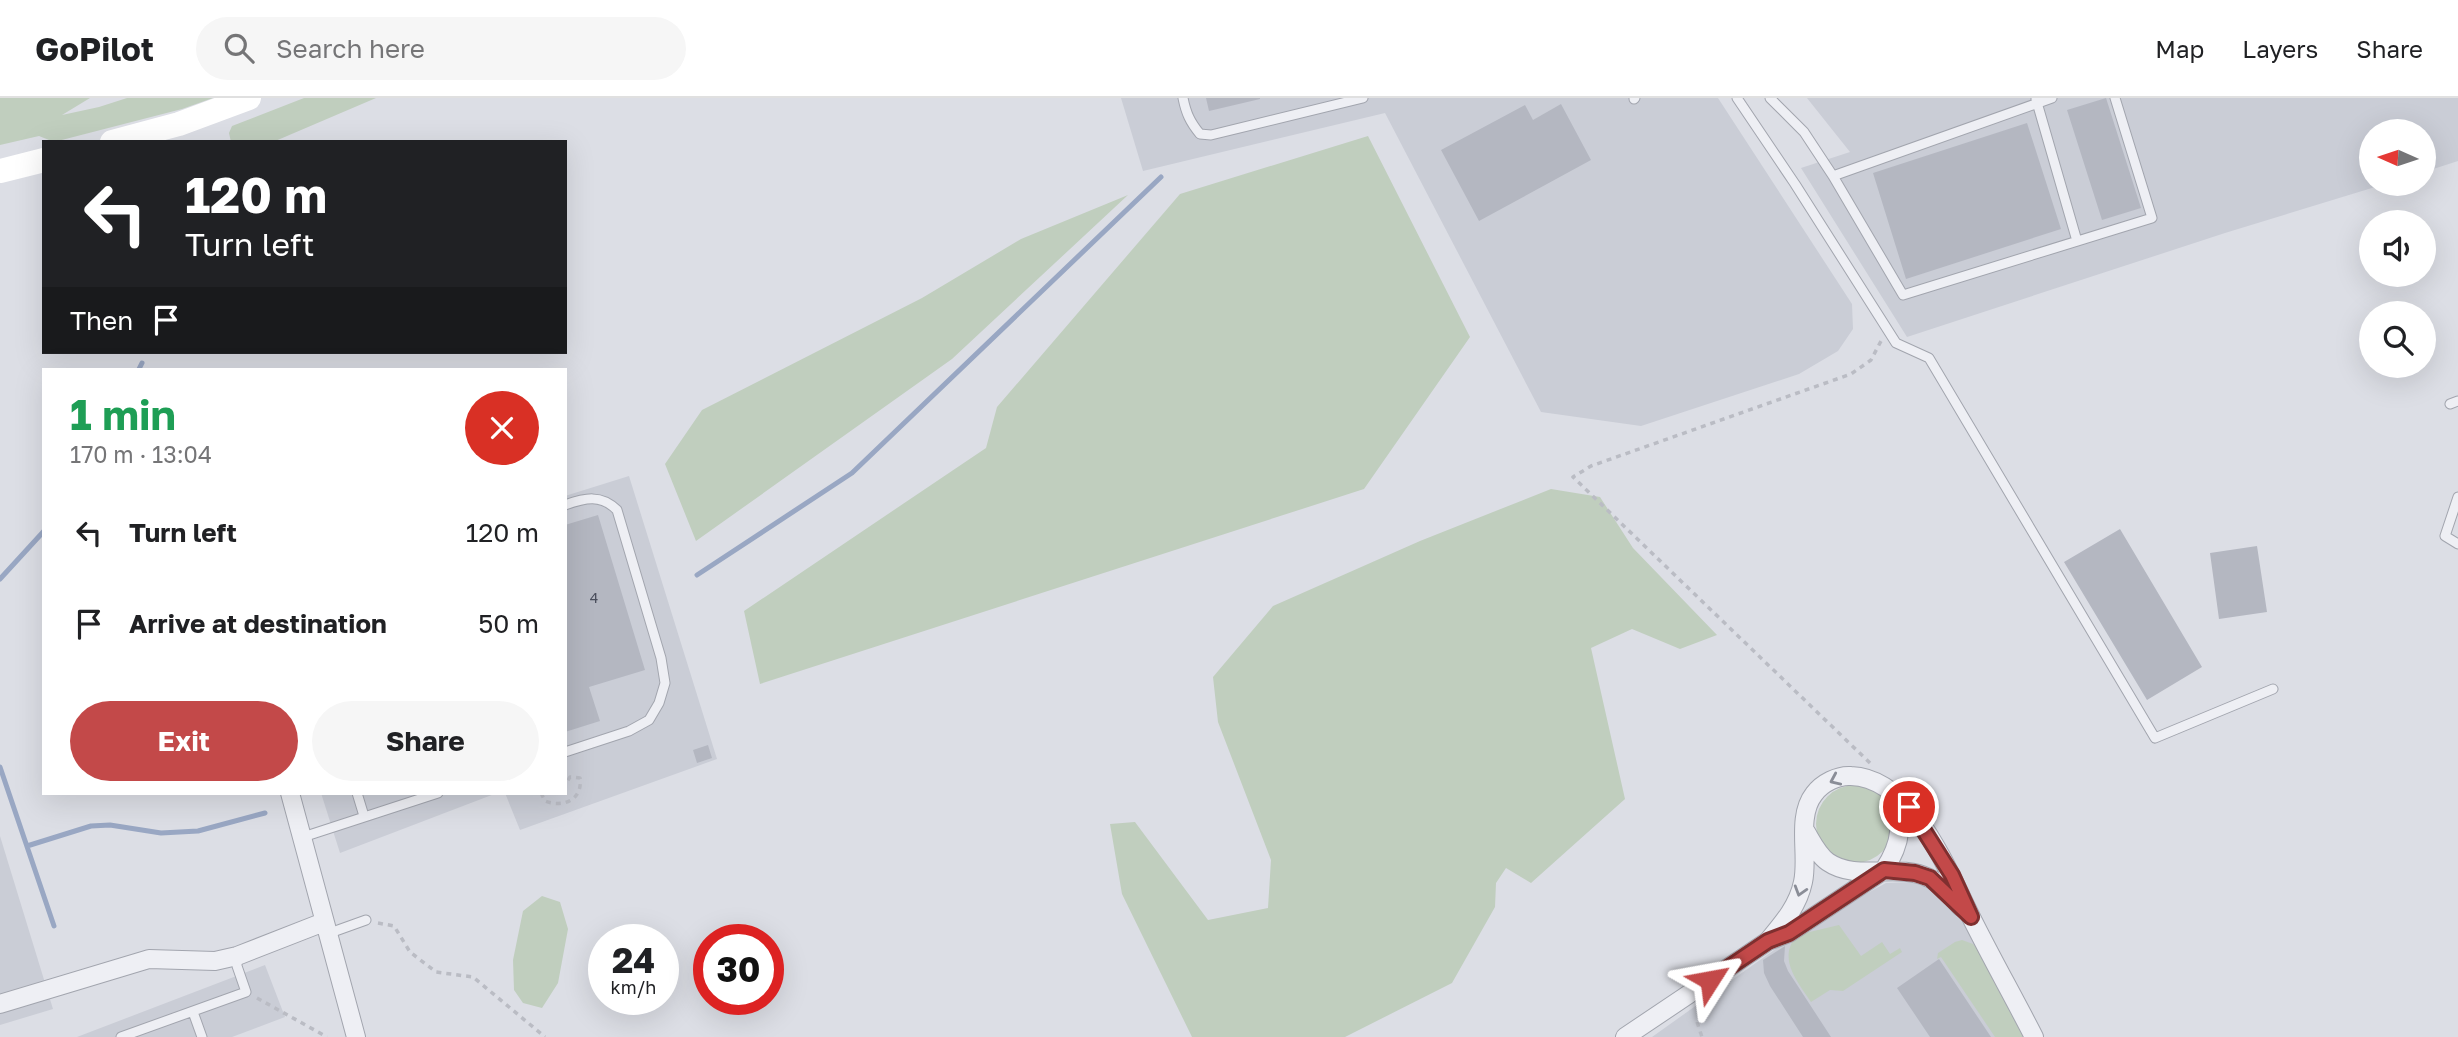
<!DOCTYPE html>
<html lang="en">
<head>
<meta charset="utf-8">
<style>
  body { margin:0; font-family:"Golos Text",sans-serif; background:#f6f6f6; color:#202124; height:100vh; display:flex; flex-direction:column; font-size:26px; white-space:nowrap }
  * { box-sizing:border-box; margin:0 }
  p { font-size:23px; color:#757577 }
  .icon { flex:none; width:38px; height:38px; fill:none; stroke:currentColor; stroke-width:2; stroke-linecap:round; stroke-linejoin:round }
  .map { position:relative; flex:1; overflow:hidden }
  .sheet { position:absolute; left:42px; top:270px; width:525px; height:427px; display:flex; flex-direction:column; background:#fff; border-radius:0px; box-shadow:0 7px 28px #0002 }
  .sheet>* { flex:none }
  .top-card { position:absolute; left:42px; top:42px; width:525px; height:214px; border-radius:0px; box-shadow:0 7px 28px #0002; background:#202124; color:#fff; overflow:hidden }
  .needle { width:46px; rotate:273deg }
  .buttons { position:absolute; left:2359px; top:21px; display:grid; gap:14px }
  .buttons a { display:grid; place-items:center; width:77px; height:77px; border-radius:50%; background:#fff; box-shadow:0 7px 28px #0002; font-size:35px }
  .speed { position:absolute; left:588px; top:826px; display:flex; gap:14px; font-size:35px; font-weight:700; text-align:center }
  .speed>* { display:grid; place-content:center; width:91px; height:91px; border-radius:50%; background:#fff; box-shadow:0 7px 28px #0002; line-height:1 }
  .speed small { font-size:18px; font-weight:400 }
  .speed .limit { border:10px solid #d22; background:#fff; color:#111 }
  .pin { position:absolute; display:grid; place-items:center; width:60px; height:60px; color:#fff; margin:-30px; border:4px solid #fff; border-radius:50%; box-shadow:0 2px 7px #0007 }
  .me { position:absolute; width:77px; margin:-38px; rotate:56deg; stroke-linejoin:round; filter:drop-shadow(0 0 5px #0008) }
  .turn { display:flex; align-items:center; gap:24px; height:147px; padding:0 28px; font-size:32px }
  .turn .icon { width:91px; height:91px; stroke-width:2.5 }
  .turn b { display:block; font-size:49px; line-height:60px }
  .then { display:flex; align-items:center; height:66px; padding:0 28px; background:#0003; gap:14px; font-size:26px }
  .round { display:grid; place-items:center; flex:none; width:74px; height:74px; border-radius:37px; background:#f6f6f6 }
  .summary { display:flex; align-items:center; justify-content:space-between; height:119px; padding:0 28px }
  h1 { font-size:42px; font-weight:700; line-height:52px; color:#1e9e55 }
  .cta { display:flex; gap:14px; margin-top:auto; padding:14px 28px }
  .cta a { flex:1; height:80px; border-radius:42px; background:#c34949; color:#fff; font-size:28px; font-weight:700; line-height:80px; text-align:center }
  .cta a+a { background:#f6f6f6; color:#202124 }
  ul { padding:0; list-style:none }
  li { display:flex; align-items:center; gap:21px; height:91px; padding:0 28px }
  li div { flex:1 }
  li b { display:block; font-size:26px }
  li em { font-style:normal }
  header { display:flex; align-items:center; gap:42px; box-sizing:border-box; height:98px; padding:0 35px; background:#fff; border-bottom:2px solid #e0e0e0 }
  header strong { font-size:33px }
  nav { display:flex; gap:38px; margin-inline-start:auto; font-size:24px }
  .search { width:490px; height:63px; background:#f6f6f6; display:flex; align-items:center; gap:18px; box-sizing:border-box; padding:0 24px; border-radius:38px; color:#757577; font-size:26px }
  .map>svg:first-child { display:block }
  .built { fill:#cacdd6 }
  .green { fill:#c0cebe }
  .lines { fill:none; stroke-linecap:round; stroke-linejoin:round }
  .stream { stroke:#99a7c3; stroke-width:5 }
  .building { fill:#b4b7c1 }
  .lane-casing { stroke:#a2a5ae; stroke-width:11 }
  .street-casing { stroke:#a2a5ae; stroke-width:20 }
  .path { stroke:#babcc4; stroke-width:3.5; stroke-dasharray:5 5; stroke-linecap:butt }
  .lane { stroke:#eeeff4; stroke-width:9 }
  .street { stroke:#eeeff4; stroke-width:18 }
  .secondary { stroke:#fff; stroke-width:24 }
  .oneway { stroke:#8a8d97 }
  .route-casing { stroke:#7f2f2f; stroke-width:18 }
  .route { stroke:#c34949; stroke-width:12 }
  .labels { text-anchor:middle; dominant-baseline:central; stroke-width:5; stroke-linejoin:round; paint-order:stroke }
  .number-label { font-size:14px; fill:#4a4e5c }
</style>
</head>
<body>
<header>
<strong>GoPilot</strong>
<div class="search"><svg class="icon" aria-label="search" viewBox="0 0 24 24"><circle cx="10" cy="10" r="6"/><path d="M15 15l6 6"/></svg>Search here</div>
<nav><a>Map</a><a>Layers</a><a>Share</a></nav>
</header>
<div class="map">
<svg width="2458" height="939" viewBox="0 0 2458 939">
  <rect width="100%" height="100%" fill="#dcdee5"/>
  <path class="built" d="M1121,0H1718L1852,206L1853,231L1838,253L1799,276L1641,328L1541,314L1385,15L1143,73Z
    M1807,0H2458V63L2424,74V33H2371V86H2385L2225,135L1907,239L1801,70L1850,54Z
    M629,378L717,661L520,732L505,695H565V398Z
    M321,695H497L340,755Z
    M0,738L53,911L0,927Z
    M1913,784L1934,793L1964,824L2026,939H1652L1812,825L1886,785Z
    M265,867L285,919L232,939H77Z"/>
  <path class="green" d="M0,0H90L62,17L99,9L127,0H213L182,11L54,44L39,38L0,47Z
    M304,0H376L273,44H231L229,35L232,28Z
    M1368,38L1470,239L1364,391L760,586L744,513L986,350L997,309L1180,96Z
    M1128,97L952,261L696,443L665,366L702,312L922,200L1021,141Z
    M1551,391L1600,399L1633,450L1717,537L1680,551L1632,531L1591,550L1625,701L1531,785L1506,770L1496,785L1495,809L1452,885L1345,939H1192L1122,796L1110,726L1135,724L1208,822L1268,810L1271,762L1218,624L1213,579L1273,508L1420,443Z
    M1816 726a39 39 0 1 1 78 0a39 39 0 1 1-78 0Z
    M542,798L560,804L568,831L558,885L542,910L523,905L514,892L513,862L523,813Z
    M1839,827L1861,858L1882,844L1890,856L1900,850L1902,854L1843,893L1830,892L1811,904C1797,883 1777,861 1797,837Z
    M1962,842L1973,846L1977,850L2023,939H1995L1941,859L1937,861L1938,855L1955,844Z"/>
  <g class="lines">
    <path class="stream" d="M139,271L142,265
      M697,477L852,375L1161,79
      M0,481L44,433
      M0,669L54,828
      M27,748L91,728L110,727L161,735L198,733L265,715"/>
  </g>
  <path class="building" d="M1206,0H1260V1L1209,13Z
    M2106,0L2141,110L2102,122L2067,12Z
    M1561,6L1591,62L1479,123L1441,52L1525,7L1533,22Z
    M2027,25L2061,131L1906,181L1873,75Z
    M598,417L645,572L589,589L600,623L565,634V427Z
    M2120,431L2202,569L2147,602L2064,464Z
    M2257,448L2267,514L2219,521L2210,455Z
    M708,647L712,660L697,665L693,652Z
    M1785,848L1784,863L1788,873L1831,939H1803L1770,888L1764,875L1763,862Z
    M1939,861L1991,939H1930L1897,890Z"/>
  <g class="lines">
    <defs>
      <path id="lane" d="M1183,0C1186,15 1190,24 1200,36L1211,37L1363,0
        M1737,0L1795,86L1896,245L1929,260L2155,640L2273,591
        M1770,0L1804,34L1833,78L2052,0
        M1634,1L1635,0
        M2036,1L2077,143
        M1833,78L1903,197L2152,120L2115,0
        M2450,306L2458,303
        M2458,399L2445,438L2458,446
        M565,407C585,400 601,396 617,412L661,560L665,585L659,605L649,622L629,633L565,654
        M357,695L364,718
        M303,739L438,695
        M327,836L366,822
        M193,914L202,939
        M121,939L246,894L237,868V858"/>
      <path id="street" d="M290,695L356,939
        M1806,734C1812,744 1818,757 1828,764C1857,784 1898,764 1929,780C1942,786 1952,799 1961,809
        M1768,843C1783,825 1798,808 1803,784C1809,758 1796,719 1814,696C1822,685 1838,677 1851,678C1913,680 1948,774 1972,821C1992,861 2014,900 2034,939
        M0,906L149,861L215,863L237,858L324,824
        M1625,939L1768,843L1789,835L1884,772C1903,743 1902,726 1894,693"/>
    </defs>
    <use href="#lane" class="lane-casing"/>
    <use href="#street" class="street-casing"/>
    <path class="path" d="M1870,665L1573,379L1591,368L1851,276L1871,262L1881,243
      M541,695L545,703C563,710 583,702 580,680L570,679L565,687
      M378,825L394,828L410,854L436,874L473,879L545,939
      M257,900L327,939
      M1697,924L1702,939"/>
    <use href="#lane" class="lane"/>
    <use href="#street" class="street"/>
    <path class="secondary" d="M112,44L179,26L249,0
      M0,73L44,62"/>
  </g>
  <defs><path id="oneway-chevron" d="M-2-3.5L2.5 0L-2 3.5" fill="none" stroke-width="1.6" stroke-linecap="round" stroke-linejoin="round" transform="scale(1.75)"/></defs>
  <g class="oneway">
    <use href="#oneway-chevron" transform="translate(1835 682) rotate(156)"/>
    <use href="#oneway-chevron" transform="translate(1800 793) rotate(107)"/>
  </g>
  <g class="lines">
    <defs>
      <path id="route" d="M1710,882L1768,843L1789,835L1884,772L1915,775L1930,780L1971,819L1952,777L1909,709"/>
    </defs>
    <use href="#route" class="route-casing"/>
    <use href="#route" class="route"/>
  </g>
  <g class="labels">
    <g class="number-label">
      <text x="594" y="499">4</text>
    </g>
  </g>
</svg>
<div class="buttons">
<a><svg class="needle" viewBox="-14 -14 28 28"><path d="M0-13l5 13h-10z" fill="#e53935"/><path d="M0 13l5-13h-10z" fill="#757577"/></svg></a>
<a><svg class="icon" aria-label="sound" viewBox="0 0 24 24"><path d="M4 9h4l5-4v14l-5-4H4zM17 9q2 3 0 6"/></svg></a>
<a><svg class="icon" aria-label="search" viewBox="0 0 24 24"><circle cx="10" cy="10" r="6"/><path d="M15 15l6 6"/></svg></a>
</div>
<div class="speed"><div>24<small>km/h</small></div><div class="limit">30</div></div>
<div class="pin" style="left:1909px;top:709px;background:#d93025"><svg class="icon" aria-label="arrive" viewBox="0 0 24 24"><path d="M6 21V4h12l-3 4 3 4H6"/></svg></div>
<svg class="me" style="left:1710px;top:882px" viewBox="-20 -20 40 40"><path d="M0-17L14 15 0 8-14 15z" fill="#c34949" stroke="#fff" stroke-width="4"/></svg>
<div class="top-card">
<div class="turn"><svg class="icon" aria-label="left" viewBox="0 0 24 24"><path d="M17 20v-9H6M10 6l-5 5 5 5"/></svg><div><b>120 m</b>Turn left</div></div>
<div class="then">Then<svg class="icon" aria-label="arrive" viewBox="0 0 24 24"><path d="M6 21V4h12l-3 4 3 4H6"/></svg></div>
</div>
<section class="sheet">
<div class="summary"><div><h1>1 min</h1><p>170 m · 13:04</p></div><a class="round" style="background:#d93025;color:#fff"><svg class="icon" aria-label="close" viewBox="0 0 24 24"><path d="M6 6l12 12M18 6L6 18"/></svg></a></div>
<ul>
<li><svg class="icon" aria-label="left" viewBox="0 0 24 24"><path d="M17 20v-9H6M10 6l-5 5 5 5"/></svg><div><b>Turn left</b></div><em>120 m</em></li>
<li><svg class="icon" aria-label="arrive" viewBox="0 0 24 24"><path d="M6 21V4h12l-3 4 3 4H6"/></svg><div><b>Arrive at destination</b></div><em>50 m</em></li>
</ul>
<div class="cta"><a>Exit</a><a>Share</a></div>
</section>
</div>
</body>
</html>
